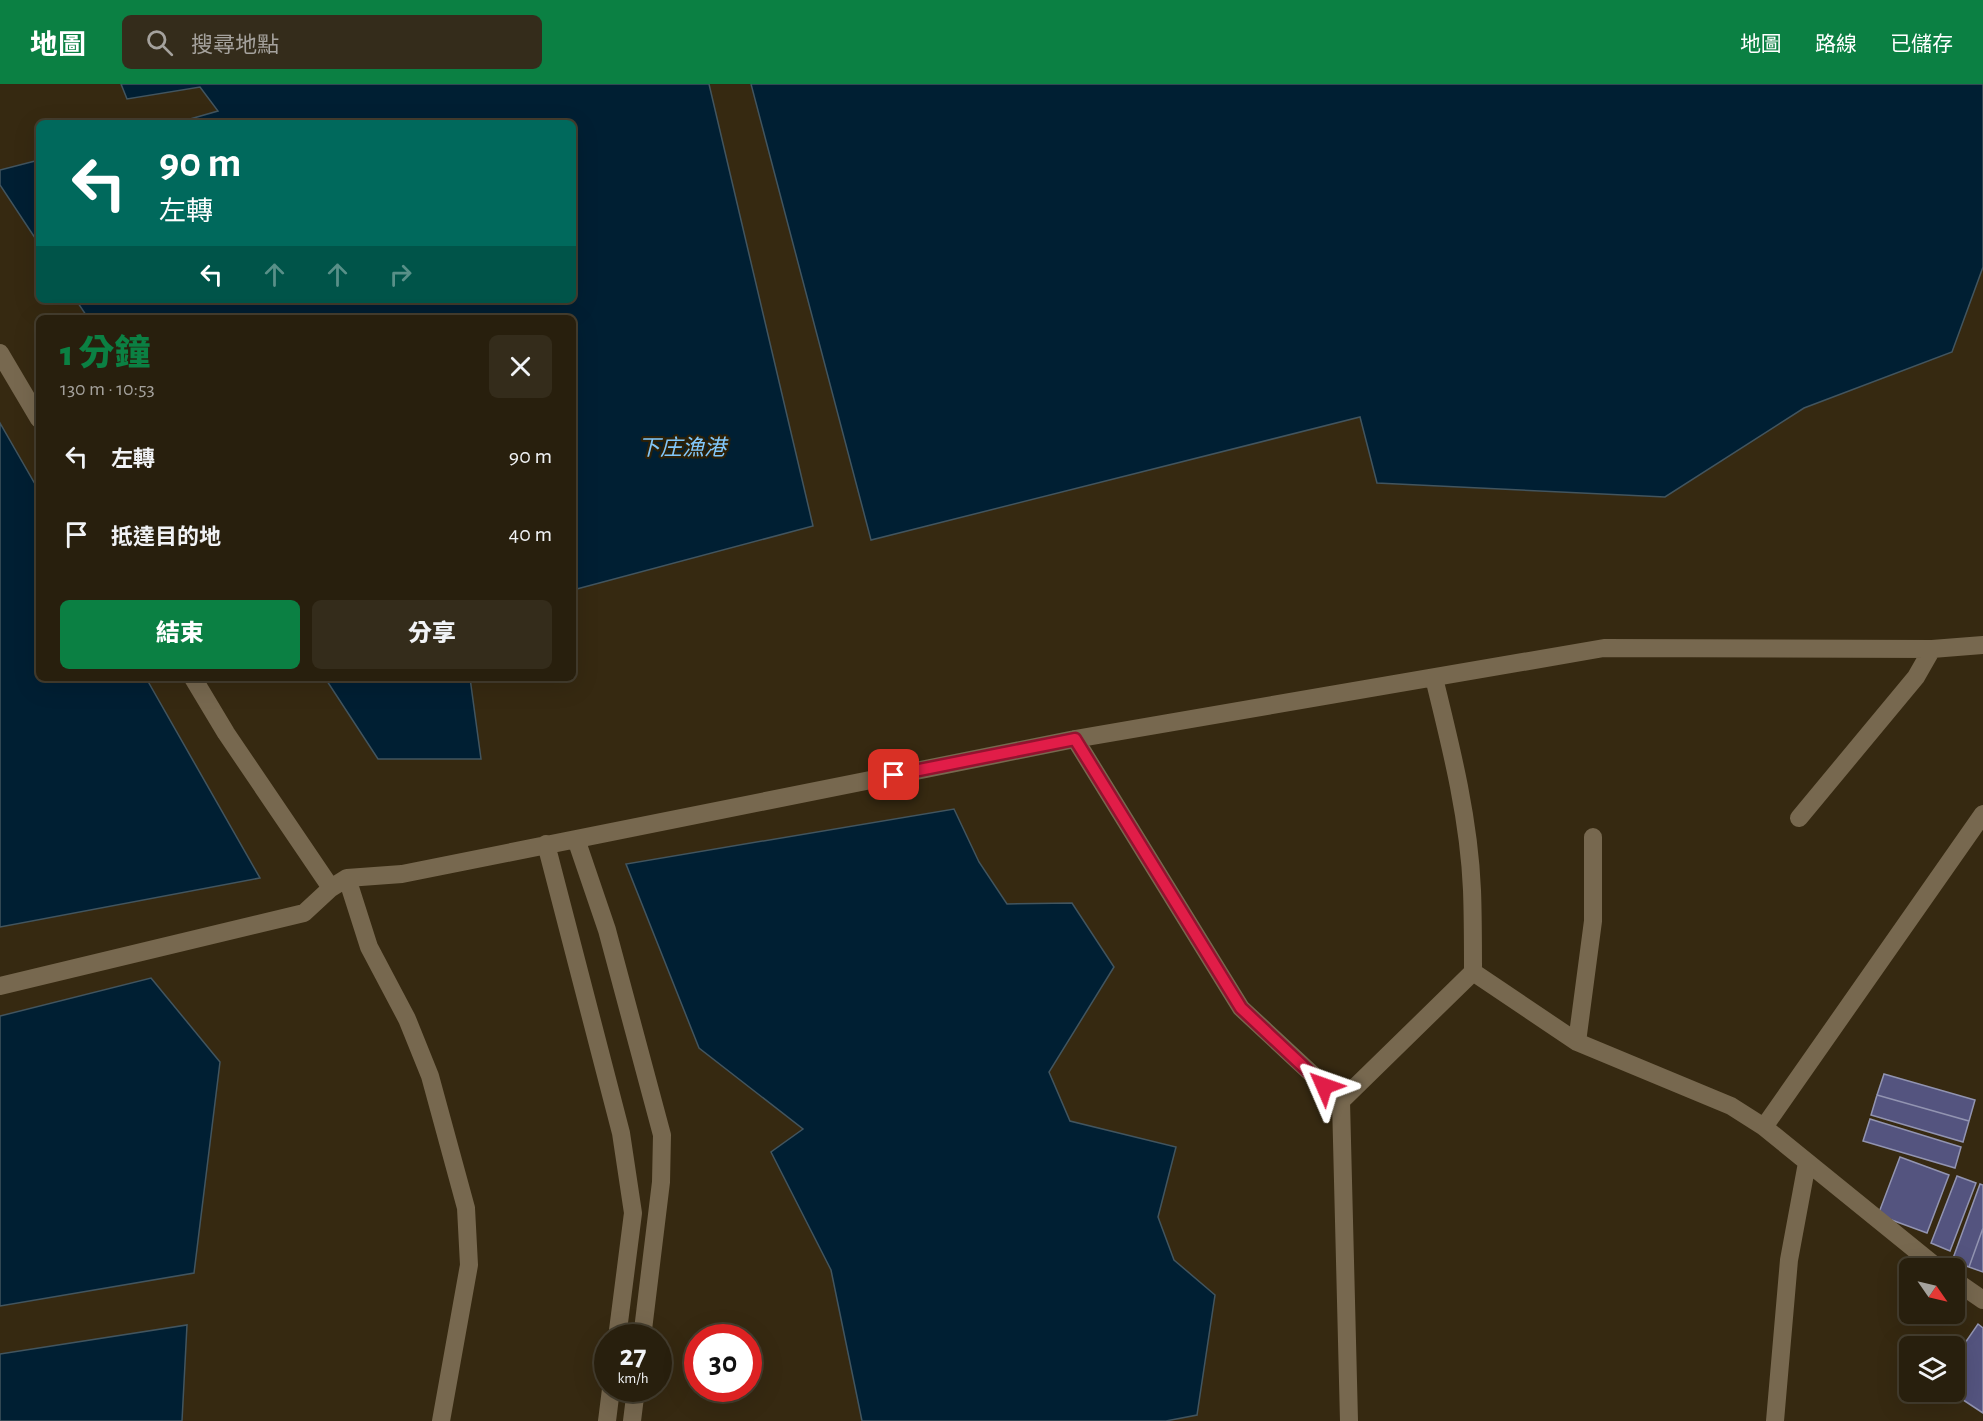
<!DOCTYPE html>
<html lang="zh-TW">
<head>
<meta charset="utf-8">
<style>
  body { margin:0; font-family:"Alegreya Sans","Noto Sans TC",sans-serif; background:#342c1b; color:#f1f3f6; height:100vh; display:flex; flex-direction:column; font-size:22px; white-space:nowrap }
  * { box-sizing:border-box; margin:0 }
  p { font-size:20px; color:#a5a29d }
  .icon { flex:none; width:33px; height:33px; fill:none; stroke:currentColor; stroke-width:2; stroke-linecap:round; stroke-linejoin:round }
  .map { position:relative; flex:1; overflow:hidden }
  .side { position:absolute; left:36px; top:231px; width:540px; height:366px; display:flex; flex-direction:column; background:#281f0d; border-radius:9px; box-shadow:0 6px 24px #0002,0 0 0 2px #443d2e }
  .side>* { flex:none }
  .guide { position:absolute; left:36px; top:36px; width:540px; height:183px; border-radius:9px; box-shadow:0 6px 24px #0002,0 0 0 2px #443d2e; background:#00695c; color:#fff; overflow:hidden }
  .needle { width:39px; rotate:124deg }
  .fabs { position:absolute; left:1899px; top:1174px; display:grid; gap:12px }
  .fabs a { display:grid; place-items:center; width:66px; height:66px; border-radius:9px; background:#281f0d; box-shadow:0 6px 24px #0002,0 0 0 2px #443d2e; font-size:30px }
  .speed { position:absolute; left:594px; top:1240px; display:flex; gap:12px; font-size:30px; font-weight:700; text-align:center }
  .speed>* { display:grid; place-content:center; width:78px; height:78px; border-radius:50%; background:#281f0d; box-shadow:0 6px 24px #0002,0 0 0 2px #443d2e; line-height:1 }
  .speed small { font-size:15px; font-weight:400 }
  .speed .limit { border:9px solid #d22; background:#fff; color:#111 }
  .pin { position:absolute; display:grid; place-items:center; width:51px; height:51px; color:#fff; margin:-26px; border-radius:12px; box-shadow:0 3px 9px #0006 }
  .me { position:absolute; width:66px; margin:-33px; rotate:313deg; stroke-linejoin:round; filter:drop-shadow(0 0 4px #0008) }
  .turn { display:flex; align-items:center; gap:21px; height:126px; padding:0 24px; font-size:27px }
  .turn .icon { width:78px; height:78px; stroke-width:2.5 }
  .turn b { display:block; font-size:42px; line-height:51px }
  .lanes { display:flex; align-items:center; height:57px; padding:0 24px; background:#0003; justify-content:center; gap:30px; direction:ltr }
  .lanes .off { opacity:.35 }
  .round { display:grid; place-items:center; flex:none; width:63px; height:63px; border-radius:9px; background:#342c1b }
  .overview { display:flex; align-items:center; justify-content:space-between; height:102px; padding:0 24px }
  h1 { font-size:36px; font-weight:800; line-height:45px; color:#0b8043 }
  .cta { display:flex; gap:12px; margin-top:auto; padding:12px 24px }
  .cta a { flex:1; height:69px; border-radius:9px; background:#0b8043; color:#fff; font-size:24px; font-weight:800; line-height:69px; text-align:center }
  .cta a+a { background:#342c1b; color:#f1f3f6 }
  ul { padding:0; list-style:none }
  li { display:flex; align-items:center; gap:18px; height:78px; padding:0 24px }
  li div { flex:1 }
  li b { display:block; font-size:22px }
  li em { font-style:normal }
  header { display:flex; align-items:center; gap:36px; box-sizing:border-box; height:84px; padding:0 30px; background:#0b8043; color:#fff }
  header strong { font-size:28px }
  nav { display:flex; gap:33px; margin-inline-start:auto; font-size:21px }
  .search { width:420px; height:54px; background:#342c1b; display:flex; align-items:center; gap:15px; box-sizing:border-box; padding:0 21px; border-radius:9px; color:#a5a29d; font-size:22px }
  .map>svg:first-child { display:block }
  .water { fill:#001f33; stroke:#42555f; stroke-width:1.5 }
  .building { fill:#54547f; stroke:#9294b1; stroke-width:1.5 }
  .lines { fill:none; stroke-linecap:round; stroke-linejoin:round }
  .minor { stroke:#77684f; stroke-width:18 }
  .route-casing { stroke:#92132f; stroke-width:15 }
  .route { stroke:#e11d48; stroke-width:10 }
  .labels { text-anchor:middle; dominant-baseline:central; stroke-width:4.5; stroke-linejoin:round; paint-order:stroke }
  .water-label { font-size:22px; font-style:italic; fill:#82c7f9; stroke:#2c2007 }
</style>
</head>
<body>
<header>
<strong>地圖</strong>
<div class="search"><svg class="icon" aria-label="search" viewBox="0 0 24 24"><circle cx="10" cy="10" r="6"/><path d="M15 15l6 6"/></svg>搜尋地點</div>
<nav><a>地圖</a><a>路線</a><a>已儲存</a></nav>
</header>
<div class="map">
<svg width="1983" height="1337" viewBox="0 0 1983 1337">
  <rect width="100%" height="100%" fill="#362911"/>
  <path class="water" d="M121,0H709L813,442L573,506V234H88L76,216H573V39H176L218,27L200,3L127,15Z
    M751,0H1983V183L1952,268L1804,324L1665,413L1377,399L1360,333L871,456Z
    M39,76V160L0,101V86Z
    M0,339L39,407V594H146L260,794L0,843Z
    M325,594H470L481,675H378Z
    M954,725L979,778L1007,820L1072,819L1114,883L1049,988L1070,1037L1176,1063L1158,1133L1174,1176L1215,1211L1197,1331L1166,1337H862L831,1186L771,1068L803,1045L699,964L626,780Z
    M151,894L220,978L194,1189L0,1222V932Z
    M187,1241L182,1337H0V1270Z"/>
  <path class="building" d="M1884,990L1975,1016L1969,1037L1877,1011Z
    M1877,1011L1969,1037L1963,1058L1871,1031Z
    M1870,1035L1961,1063L1955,1084L1863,1057Z
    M1900,1073L1949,1091L1927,1149L1878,1131Z
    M1957,1092L1976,1099L1950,1167L1931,1159Z
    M1980,1100L1983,1101V1144L1969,1183L1952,1177Z
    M1983,1144V1188L1969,1183Z
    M1978,1240L1983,1244V1329L1951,1308H1954V1275Z"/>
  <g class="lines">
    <path class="minor" d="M0,269L39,335
      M193,594L226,649L331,804
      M1434,594C1451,663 1469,734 1472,806C1473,833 1473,861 1473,888
      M1075,655L1241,924L1341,1017L1349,1337
      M1799,734L1916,593L1932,565
      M576,755L607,846L662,1051L661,1098L642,1254
      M546,760L621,1049L633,1129L617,1254
      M347,794L369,863L407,935L430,992L466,1124L469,1181L441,1337
      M0,902L304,829L331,804L347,794L402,790L1075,655L1604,564L1932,565L1983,561
      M1577,958L1593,837V753
      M1341,1017L1473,888L1577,958L1731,1022L1764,1043L1939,1185
      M1764,1043L1983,730
      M1954,1196L1983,1216
      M607,1337L611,1305
      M632,1337L636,1305
      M1775,1337L1789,1176L1807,1079"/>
  </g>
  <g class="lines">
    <defs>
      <path id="route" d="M894,691L1075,655L1241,924L1324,1002"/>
    </defs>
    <use href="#route" class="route-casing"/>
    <use href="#route" class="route"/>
  </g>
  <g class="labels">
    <g class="water-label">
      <text x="682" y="364">下庄漁港</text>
    </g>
  </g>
</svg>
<div class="fabs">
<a><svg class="needle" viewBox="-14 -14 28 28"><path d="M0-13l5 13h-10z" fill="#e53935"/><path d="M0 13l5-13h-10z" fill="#a5a29d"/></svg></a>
<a><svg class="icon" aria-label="layers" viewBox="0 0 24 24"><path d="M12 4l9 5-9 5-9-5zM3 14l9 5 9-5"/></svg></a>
</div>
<div class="speed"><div>27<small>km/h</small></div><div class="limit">30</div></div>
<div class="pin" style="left:894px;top:691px;background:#d93025"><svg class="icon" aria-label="arrive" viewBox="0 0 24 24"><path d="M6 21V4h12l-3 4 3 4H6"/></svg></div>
<svg class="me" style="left:1324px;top:1002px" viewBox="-20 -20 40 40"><path d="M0-17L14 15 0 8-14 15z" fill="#e11d48" stroke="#fff" stroke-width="4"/></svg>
<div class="guide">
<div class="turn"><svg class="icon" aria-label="left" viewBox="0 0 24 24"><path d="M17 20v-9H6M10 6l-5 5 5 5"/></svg><div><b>90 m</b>左轉</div></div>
<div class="lanes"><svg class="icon" aria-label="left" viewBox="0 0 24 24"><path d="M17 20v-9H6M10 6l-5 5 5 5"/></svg><svg class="icon off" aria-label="ahead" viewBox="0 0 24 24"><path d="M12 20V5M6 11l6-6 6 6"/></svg><svg class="icon off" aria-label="ahead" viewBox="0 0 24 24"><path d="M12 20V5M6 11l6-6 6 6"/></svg><svg class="icon off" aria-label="right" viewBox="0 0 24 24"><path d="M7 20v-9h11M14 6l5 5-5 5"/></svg></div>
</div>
<section class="side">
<div class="overview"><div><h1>1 分鐘</h1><p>130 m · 10:53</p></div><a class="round"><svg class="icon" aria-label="close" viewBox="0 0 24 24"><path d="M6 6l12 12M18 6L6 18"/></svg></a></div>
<ul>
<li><svg class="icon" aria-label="left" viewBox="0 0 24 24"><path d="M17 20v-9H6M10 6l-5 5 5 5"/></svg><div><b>左轉</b></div><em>90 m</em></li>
<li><svg class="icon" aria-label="arrive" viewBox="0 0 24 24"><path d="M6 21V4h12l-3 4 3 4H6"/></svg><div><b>抵達目的地</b></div><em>40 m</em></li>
</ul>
<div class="cta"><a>結束</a><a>分享</a></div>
</section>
</div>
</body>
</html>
